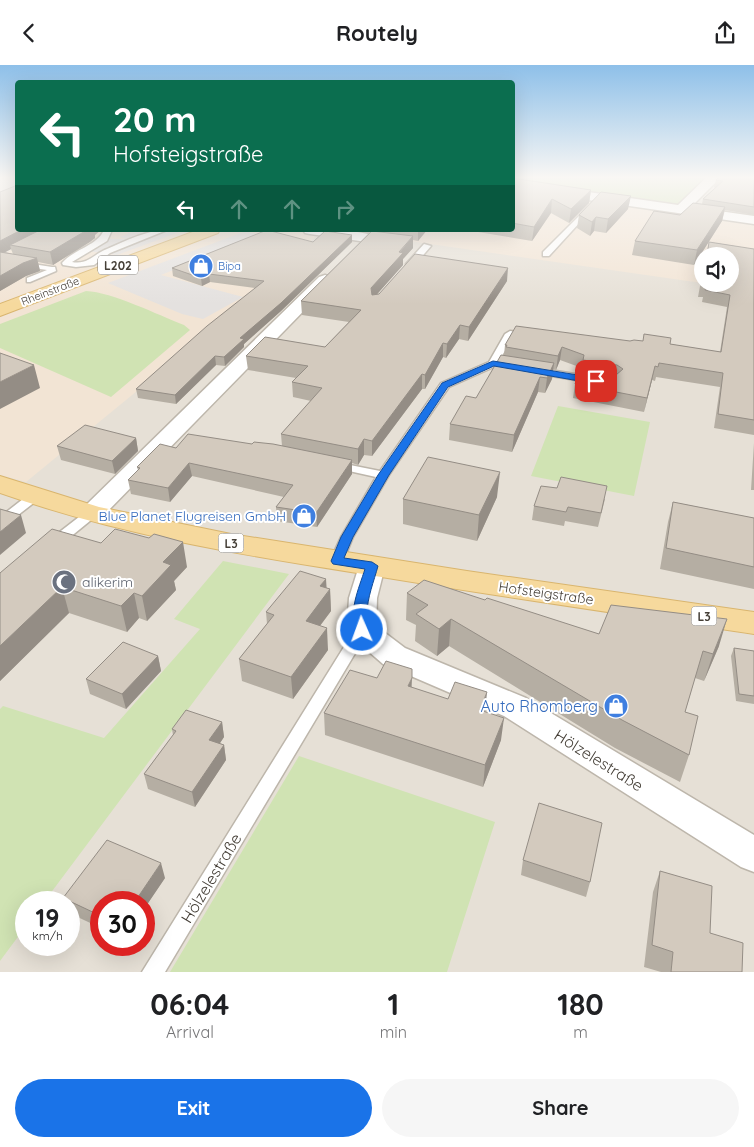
<!DOCTYPE html>
<html lang="en">
<head>
<meta charset="utf-8">
<style>
  body { margin:0; font-family:Quicksand,sans-serif; background:#f6f6f6; color:#202124; height:100vh; display:flex; flex-direction:column; font-size:19px; white-space:nowrap }
  * { box-sizing:border-box; margin:0 }
  p { font-size:16px; color:#757577 }
  .icon { flex:none; width:28px; height:28px; fill:none; stroke:currentColor; stroke-width:2; stroke-linecap:round; stroke-linejoin:round }
  .map { position:relative; height:907px; overflow:hidden }
  .side { display:flex; flex-direction:column; background:#fff; flex:1 }
  .side>* { flex:none }
  .banner { position:absolute; left:15px; top:15px; width:500px; height:152px; border-radius:5px; box-shadow:0 5px 20px #0002; background:#0b6e4f; color:#fff; overflow:hidden }
  .controls { position:absolute; left:694px; top:182px; display:grid; gap:10px }
  .controls a { display:grid; place-items:center; width:45px; height:45px; border-radius:50%; background:#fff; box-shadow:0 5px 20px #0002; font-size:25px }
  .speed { position:absolute; left:15px; top:826px; display:flex; gap:10px; font-size:25px; font-weight:700; text-align:center }
  .speed>* { display:grid; place-content:center; width:65px; height:65px; border-radius:50%; background:#fff; box-shadow:0 5px 20px #0002; line-height:1 }
  .speed small { font-size:12px; font-weight:400 }
  .speed .limit { border:8px solid #d22; background:#fff; color:#111 }
  .pin { position:absolute; display:grid; place-items:center; width:42px; height:42px; color:#fff; margin:-21px; border-radius:10px; box-shadow:0 2px 8px #0006 }
  .me { position:absolute; width:55px; margin:-28px; rotate:358deg; stroke-linejoin:round; filter:drop-shadow(0 0 4px #0008) }
  .turn { display:flex; align-items:center; gap:18px; height:105px; padding:0 15px; font-size:22px }
  .turn .icon { width:65px; height:65px; stroke-width:2.5 }
  .turn b { display:block; font-size:35px; line-height:42px }
  .lanes { display:flex; align-items:center; height:48px; padding:0 15px; background:#0003; justify-content:center; gap:25px; direction:ltr }
  .lanes .off { opacity:.35 }
  .eta { display:flex; justify-content:space-evenly; align-items:center; height:85px; text-align:center }
  .eta b { font-size:30px; font-weight:800; line-height:35px }
  .action { display:flex; gap:10px; margin-top:auto; padding:10px 15px }
  .action a { flex:1; height:58px; border-radius:30px; background:#1a73e8; color:#fff; font-size:20px; font-weight:800; line-height:58px; text-align:center }
  .action a+a { background:#f6f6f6; color:#202124 }
  header { display:flex; justify-content:space-between; align-items:center; height:65px; padding:0 15px; background:#fff; font-size:22px; font-weight:800 }
  .map>svg:first-child { display:block }
  .residential { fill:#e6e0d6; fill-rule:evenodd }
  .commercial { fill:#f2e4d4 }
  .green { fill:#d0e3b3 }
  .parking { fill:#e4e1df }
  .lines { fill:none; stroke-linecap:round; stroke-linejoin:round }
  .service-casing { stroke:#bdb6ab; stroke-width:3 }
  .minor-casing { stroke:#bdb6ab; stroke-width:3 }
  .primary-casing { stroke:#d9b56e; stroke-width:2 }
  .service { fill:#fff; fill-rule:evenodd }
  .minor { fill:#fff; fill-rule:evenodd }
  .primary { fill:#f6d99d; fill-rule:evenodd }
  .wall { fill:#b5aea3; fill-rule:evenodd }
  .shaded-wall { fill:#948d85 }
  .building { fill:#d3cabe; stroke:#948d85 }
  .route { fill:#1a73e8; stroke:#114b97 }
  .labels { text-anchor:middle; dominant-baseline:central; stroke-width:4; stroke-linejoin:round; paint-order:stroke }
  .far-shop-label { font-size:11px; fill:#366cbe; stroke:#fff; text-anchor:start }
  .far-street-label { font-size:11px; fill:#453f37; stroke:#fff }
  .shield { fill:#fff; stroke:#7d7973; stroke-width:1 }
  .shield-label { font-size:12px; font-weight:bold; fill:#453f37 }
  .shop-label { font-size:14px; fill:#366cbe; stroke:#fff; text-anchor:end }
  .worship-label { font-size:14px; fill:#5b616d; stroke:#fff; text-anchor:start }
  .street-label { font-size:14px; fill:#453f37; stroke:#fff }
  .near-shop-label { font-size:16px; fill:#366cbe; stroke:#fff; text-anchor:end }
  .near-street-label { font-size:16px; fill:#453f37; stroke:#fff }
</style>
</head>
<body>
<header><svg class="icon" aria-label="back" viewBox="0 0 24 24"><path d="M15 5l-7 7 7 7"/></svg>Routely<svg class="icon" aria-label="share" viewBox="0 0 24 24"><path d="M12 15V3M7 8l5-5 5 5M5 13v7h14v-7"/></svg></header>
<div class="map">
<svg width="754" height="907" viewBox="0 0 754 907">
  <rect width="100%" height="100%" fill="#f2eee7"/>
  <path class="residential" d="M713,112H754V907H0V126L17,128L18,165H512ZM702,191H730V219H702ZM26,838H69V880H26ZM101,838H144V880H101Z"/>
  <path class="commercial" d="M513,117L754,154V225L730,219V191H702V218L333,165H512Z
    M49,165H323L226,253L26,417L0,410V191Z"/>
  <path class="green" d="M512,112H713L678,143L513,117Z
    M86,226C112,227 158,250 184,260L190,265L111,332L0,283V259Z
    M558,341L650,357L634,431L531,411Z
    M223,496L289,509L44,837L26,838V861L0,896V644L3,641L104,673L200,564L174,554Z
    M299,691L495,757L447,907H170Z"/>
  <path class="parking" d="M128,165H185L117,190L87,186L108,174H126L120,172L134,166Z
    M246,166L259,170L161,210L243,232L203,254L182,249L108,218Z"/>
  <g class="lines">
    <defs>
      <path id="service" d="M588,142L593,143L549,191H543V187Z
        M104,165H112L107,176L72,197C88,200 94,189 107,184C125,176 147,165 167,165L110,188L94,200L76,202L63,200L62,198C74,184 97,181 104,165Z
        M424,179L431,181L412,203H406V199Z
        M20,197L52,202H55L56,206L30,217H27V213L47,205L20,201Z
        M510,266L528,268L533,271L528,274L513,272L496,301L449,322L389,410L353,472L342,499H332L330,496L341,472L376,412L331,402L329,400L331,398L335,397L380,406L441,318L489,297L505,269Z
        M537,303L594,312L599,315L594,318L534,308V304Z
        M36,426L42,430L40,433L4,461L0,462V452L32,427Z
        M92,444L98,448L96,451L58,482H48L47,479L48,476L88,445Z
        M362,560L367,561L369,565L165,907H142L357,561Z"/>
      <path id="minor" d="M707,112H721L691,142L754,151V159L512,124V116L678,140Z
        M303,165C326,165 349,164 372,170L374,173L372,176L367,177L310,169L305,168Z
        M325,210L331,212L333,215L331,218L101,453L92,455L83,453L80,448L83,443L319,212Z
        M372,492L381,495L385,501L377,533L376,561L405,583L526,633L754,770V807L741,802L504,651L383,599L352,572L347,565L349,533L359,501L363,495Z"/>
      <path id="primary" d="M198,165H220L218,168L0,251V239Z
        M0,411L99,442L231,469L467,506L754,547V569C622,549 489,530 357,508C236,489 116,469 0,428Z"/>
    </defs>
    <use href="#service" class="service-casing"/>
    <use href="#minor" class="minor-casing"/>
    <use href="#primary" class="primary-casing"/>
    <use href="#service" class="service"/>
    <use href="#minor" class="minor"/>
    <use href="#primary" class="primary"/>
  </g>
  <path class="wall" d="M754,112V150L725,145L722,156L694,200L632,190L635,176L702,139L703,134L715,123L714,122L716,115Z
    M512,113L591,125L589,138L569,158L551,148L532,176L466,165H512Z
    M0,127L18,165L95,170V173L53,200L38,197L40,206L26,211L0,226ZM11,184L13,189L5,187Z
    M628,144L606,168L594,166L590,171L577,163L579,150Z
    M347,165H427L418,176L413,175V183L403,194V200L377,229L507,216L468,276L459,274L446,293L443,292L425,324H422L372,391L364,390L358,400L352,398V409L317,462L277,456L276,442L284,432L192,411L170,437L131,429L128,415L138,405L137,402L176,383L252,379L282,381L281,369L311,336L293,332L292,317L296,313L248,305L246,291L325,282L349,257L302,250L301,236L369,168Z
    M352,170V177L281,246L244,279V282L225,301L216,300L176,339L138,333L136,324L255,223L210,217L202,221L173,211L172,203Z
    M709,177L754,184V370L714,363L720,322L656,312L655,316L652,315L644,347L573,333L575,319L582,303L560,295L556,305L553,304L552,314L545,328L538,327L512,387L449,375L450,359L476,333L504,290L505,280L630,276L670,279L720,287L727,242L702,237L703,232H698L702,210V219L730,191H706Z
    M136,373L138,386L115,409L61,395L57,381Z
    M754,378V425H751Z
    M557,423L605,434L598,462L565,456L564,461L532,455L534,441Z
    M497,432L477,476L403,459V434Z
    M673,437L754,453V524L660,504L668,457Z
    M187,502L174,516L176,525L147,556L139,553L127,567L69,548L0,616V508Z
    M326,514V523L330,524L331,546L320,561L328,585L293,634L242,616L239,594L267,559L266,547Z
    M407,528L485,535L599,569L719,581L704,616L695,613L685,647L689,690L680,717L615,683L449,581L437,591L415,576L416,560L406,555Z
    M734,583L754,586V639L736,636L731,591Z
    M158,591L161,606L126,644L90,629L86,614Z
    M377,613L412,623L485,647L501,675L483,722L325,670L324,648Z
    M222,657L224,672L220,678L224,680L226,695L195,742L148,724L144,709L173,670L172,664Z
    M523,795L590,817L586,832L521,810Z
    M660,806L710,868L742,907H661L644,902L653,827Z
    M165,813L144,844V838H101V863L69,848V838H65L63,833Z"/>
  <path class="shaded-wall" d="M591,125L589,138L569,158L571,144Z
    M631,131L628,144L606,168L608,154Z
    M552,134L551,148L532,176L534,162Z
    M725,142L722,156L694,200L697,185Z
    M596,152L594,166L590,171L592,157Z
    M21,165H49L10,180L11,184L0,190V176Z
    M87,165H101L95,170V173L90,177L53,200L50,187Z
    M418,165H427L418,176Z
    M352,170V177L281,246L244,279V282L225,301L224,292L240,273Z
    M413,171V183L403,194V200L371,236V223Z
    M37,193L40,206L26,211L0,226V211L23,198Z
    M508,203L507,216L468,276L469,262Z
    M209,209L210,217L202,221L201,213Z
    M460,260L459,274L446,293L447,279Z
    M443,278V292L425,324V310Z
    M562,282L560,295L556,305L558,291Z
    M215,291L216,300L176,339L175,330Z
    M554,298L552,314L545,328L547,313Z
    M34,300L40,323L0,344V317Z
    M655,301L652,315L644,347L647,333Z
    M422,309V324L372,391V376Z
    M540,312L538,327L512,387L514,370Z
    M136,373L138,386L115,409L112,396Z
    M364,374V390L358,400V384Z
    M352,395V409L317,462L316,448Z
    M189,398L192,411L170,437L168,423Z
    M500,407L497,432L477,476L479,450Z
    M21,450L26,468L0,490V467Z
    M183,477L187,502L174,516L176,525L147,556L142,531L163,497Z
    M326,514L327,529L330,524L331,546L307,578L306,556L320,521Z
    M62,522L69,548L0,616V581Z
    M134,528L139,553L127,567L121,541Z
    M451,554L449,581L437,591L439,564Z
    M727,554L719,581L704,616L713,589Z
    M327,563L328,585L293,634L291,612Z
    M158,591L161,606L126,644L122,629Z
    M412,613L411,635L408,621Z
    M487,627L485,649L480,645Z
    M504,653L501,675L483,722L485,700Z
    M222,657L224,672L212,690L209,675Z
    M224,680L226,695L195,742L192,727Z
    M161,798L165,813L144,844V838H134Z"/>
  <path class="building" d="M719,112H754V142L703,134L723,116L716,115Z
    M512,113L591,125L571,144L552,134L534,162L512,158Z
    M15,121L18,122V165H21L0,176V127Z
    M601,127L631,131L608,154L596,152L592,157L579,150Z
    M693,138L725,142L697,185L635,176L654,146L680,150Z
    M40,165H87L50,187L10,180Z
    M267,165L313,177L325,166L352,170L281,238L240,273L244,274L224,292L215,291L175,330L136,324L207,261L264,216L209,209L201,213L172,203Z
    M372,166L413,171L399,187L403,188L371,223L372,230L379,229L415,189L508,203L469,262L460,260L447,279L443,278L425,310L422,309L372,376L364,374L358,384L281,369L322,323L292,317L308,301L246,291L265,272L325,282L361,245L301,236Z
    M709,177L754,184V355L718,349L723,308L659,298L658,302L655,301L647,333L575,319L580,304L616,310L623,304L617,300L583,295L584,290L562,282L558,291L506,282L507,280H505L516,261L630,276L634,275L643,276L644,269L671,273L670,279L721,287L730,230L705,225L706,220L701,219L702,212V219H730V191H707Z
    M0,187L37,193L23,198L0,211Z
    M0,288L34,300L0,317Z
    M501,290L554,298L547,313L540,312L514,370L450,359L466,331L476,333Z
    M85,360L136,373L112,396L57,381Z
    M188,369L252,379L254,377L273,379L352,395L316,448L276,442L293,420L189,398L168,423L128,415L140,403L137,402L160,379L176,383Z
    M428,392L500,407L479,450L403,434Z
    M561,412L607,421L601,448L568,442L566,447L534,441L541,421L557,423Z
    M673,437L754,453V502L666,483Z
    M0,444L21,450L0,467Z
    M52,464L101,478L115,464L149,473L154,469L183,477L163,497L171,500L142,531L134,528L121,541L62,522L0,581V508Z
    M300,506L326,514L320,521L330,524L306,556L327,563L291,612L239,594L274,550L266,547Z
    M424,515L485,535L487,533L599,569L611,540L727,554L713,589L703,586L685,647L698,651L689,690L622,655L451,554L439,564L416,549L428,540L407,528Z
    M123,577L158,591L122,629L86,614Z
    M734,583L754,586V631L739,629Z
    M386,596L412,604V613L408,621L448,634L455,617L487,627L480,645L504,653L485,700L324,648L350,605L377,613Z
    M186,645L222,657L209,675L224,680L192,727L144,709L176,666L172,664Z
    M539,738L602,758L590,817L523,795Z
    M107,775L161,798L134,838H101V851L63,833Z
    M660,806L712,821L710,868L743,878L742,907H671L673,887L652,880Z"/>
  <linearGradient id="sky" x2="0" y2="1"><stop stop-color="#8ec0e9"/><stop offset="0.47" stop-color="#f9f7f4"/><stop offset="1" stop-color="#f9f7f4" stop-opacity="0"/></linearGradient>
  <rect width="754" height="239" fill="url(#sky)"/>
  <path class="route" d="M493,296L596,313L601,316L596,319L494,301L448,322L389,410L353,472L344,493L372,497L378,501C374,516 367,533 367,549C367,555 370,562 367,568H357C347,549 359,523 365,504L333,499L331,496L341,472L378,410L442,318Z"/>
  <defs>
    <symbol id="shop-disc" viewBox="-11 -11 22 22"><circle r="9.5" fill="#3f7fe0" stroke="#fff"/><path d="M-5-2.5h2.3a2.7 3.5 0 0 1 5.4 0H5L5.5 6h-11ZM-1.5-2.5h3a1.5 2.3 0 0 0-3 0Z" fill="#fff"/></symbol>
    <symbol id="mosque-disc" viewBox="-11 -11 22 22"><circle r="9.5" fill="#6b7280" stroke="#fff"/><path d="M3.5-4.9A6 6 0 1 0 3.5 4.9A5 5 0 1 1 3.5-4.9Z" fill="#fff"/></symbol>
  </defs>
  <g fill-rule="evenodd">
    <use href="#shop-disc" x="187" y="187" width="28" height="28"/>
    <use href="#shop-disc" x="290" y="437" width="28" height="28"/>
    <use href="#mosque-disc" x="50" y="503" width="28" height="28"/>
    <use href="#shop-disc" x="602" y="627" width="28" height="28"/>
  </g>
  <g class="labels">
    <g class="far-shop-label">
      <text x="218" y="201">Bipa</text>
    </g>
    <g class="far-street-label">
      <text transform="translate(50 226) rotate(-21)">Rheinstraße</text>
    </g>
    <g class="shield">
      <rect x="98" y="190.5" width="40" height="19" rx="4"/>
      <rect x="218.5" y="468.5" width="25" height="19" rx="4"/>
      <rect x="691.5" y="541.5" width="25" height="19" rx="4"/>
    </g>
    <g class="shield-label">
      <text x="118" y="200">L202</text>
      <text x="231" y="478">L3</text>
      <text x="704" y="551">L3</text>
    </g>
    <g class="shop-label">
      <text x="286" y="451">Blue Planet Flugreisen GmbH</text>
    </g>
    <g class="worship-label">
      <text x="82" y="517">alikerim</text>
    </g>
    <g class="street-label">
      <text transform="translate(546 528) rotate(8)">Hofsteigstraße</text>
    </g>
    <g class="near-shop-label">
      <text x="598" y="641">Auto Rhomberg</text>
    </g>
    <g class="near-street-label">
      <text transform="translate(599 695) rotate(32)">Hölzelestraße</text>
      <text transform="translate(211 813) rotate(-59)">Hölzelestraße</text>
    </g>
  </g>
</svg>
<div class="controls">
<a><svg class="icon" aria-label="sound" viewBox="0 0 24 24"><path d="M4 9h4l5-4v14l-5-4H4zM17 9q2 3 0 6"/></svg></a>
</div>
<div class="speed"><div>19<small>km/h</small></div><div class="limit">30</div></div>
<div class="pin" style="left:596px;top:316px;background:#d93025"><svg class="icon" aria-label="arrive" viewBox="0 0 24 24"><path d="M6 21V4h12l-3 4 3 4H6"/></svg></div>
<svg class="me" style="left:362px;top:565px" viewBox="-20 -20 40 40"><circle r="17" fill="#1a73e8" stroke="#fff" stroke-width="3"/><path d="M0-11L8 9 0 5-8 9z" fill="#fff"/></svg>
<div class="banner">
<div class="turn"><svg class="icon" aria-label="left" viewBox="0 0 24 24"><path d="M17 20v-9H6M10 6l-5 5 5 5"/></svg><div><b>20 m</b>Hofsteigstraße</div></div>
<div class="lanes"><svg class="icon" aria-label="left" viewBox="0 0 24 24"><path d="M17 20v-9H6M10 6l-5 5 5 5"/></svg><svg class="icon off" aria-label="ahead" viewBox="0 0 24 24"><path d="M12 20V5M6 11l6-6 6 6"/></svg><svg class="icon off" aria-label="ahead" viewBox="0 0 24 24"><path d="M12 20V5M6 11l6-6 6 6"/></svg><svg class="icon off" aria-label="right" viewBox="0 0 24 24"><path d="M7 20v-9h11M14 6l5 5-5 5"/></svg></div>
</div>
</div>
<section class="side">
<div class="eta">
<div><b>06:04</b><p>Arrival</p></div>
<div><b>1</b><p>min</p></div>
<div><b>180</b><p>m</p></div>
</div>
<div class="action"><a>Exit</a><a>Share</a></div>
</section>
</body>
</html>
